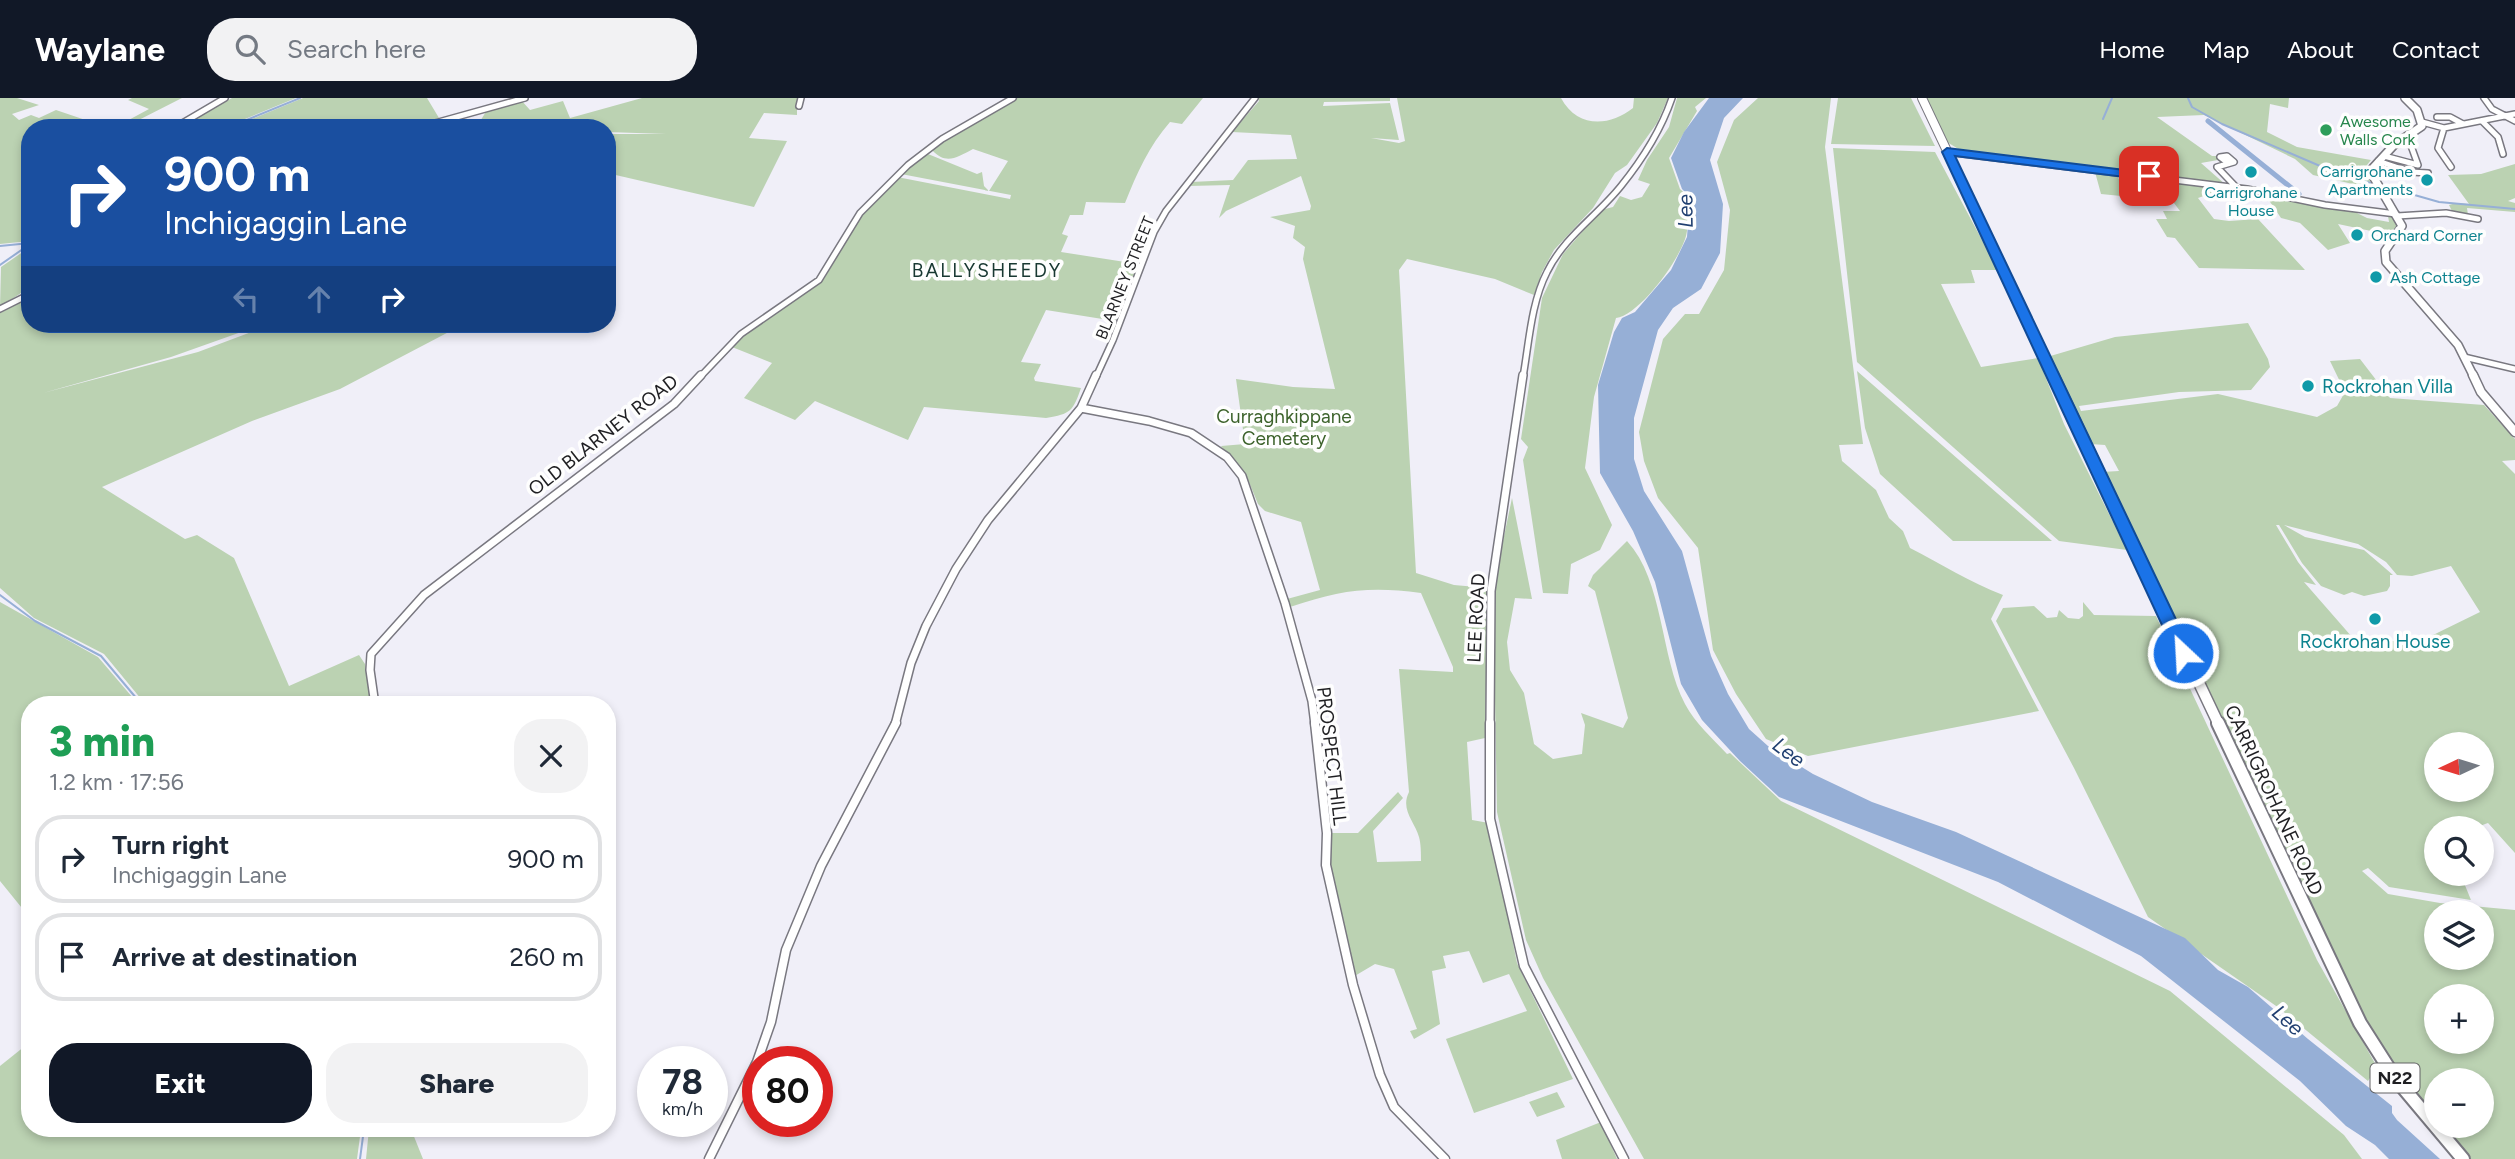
<!DOCTYPE html>
<html lang="en">
<head>
<meta charset="utf-8">
<style>
  body { margin:0; font-family:Figtree,sans-serif; background:#f2f2f3; color:#1f2937; height:100vh; display:flex; flex-direction:column; font-size:26px; white-space:nowrap }
  * { box-sizing:border-box; margin:0 }
  p { font-size:23px; color:#747a83 }
  .icon { flex:none; width:38px; height:38px; fill:none; stroke:currentColor; stroke-width:2; stroke-linecap:round; stroke-linejoin:round }
  .map { position:relative; flex:1; overflow:hidden }
  .drawer { position:absolute; left:21px; top:598px; width:595px; height:441px; display:flex; flex-direction:column; background:#fff; border-radius:28px; box-shadow:0 4px 10px #0003 }
  .drawer>* { flex:none }
  .guide { position:absolute; left:21px; top:21px; width:595px; height:214px; border-radius:28px; box-shadow:0 4px 10px #0003; background:#1a4fa0; color:#fff; overflow:hidden }
  .needle { width:46px; rotate:266deg }
  .controls { position:absolute; left:2424px; top:634px; display:grid; gap:14px }
  .controls a { display:grid; place-items:center; width:70px; height:70px; border-radius:50%; background:#fff; box-shadow:0 4px 10px #0003; font-size:35px }
  .speed { position:absolute; left:637px; top:948px; display:flex; gap:14px; font-size:35px; font-weight:700; text-align:center }
  .speed>* { display:grid; place-content:center; width:91px; height:91px; border-radius:50%; background:#fff; box-shadow:0 4px 10px #0003; line-height:1 }
  .speed small { font-size:18px; font-weight:400 }
  .speed .limit { border:10px solid #d22; background:#fff; color:#111 }
  .pin { position:absolute; display:grid; place-items:center; width:60px; height:60px; color:#fff; margin:-30px; border-radius:14px; box-shadow:0 4px 10px #0006 }
  .me { position:absolute; width:77px; margin:-38px; rotate:335deg; stroke-linejoin:round; filter:drop-shadow(0 0 5px #0008) }
  .turn { display:flex; align-items:center; gap:24px; height:147px; padding:0 28px; font-size:32px }
  .turn .icon { width:91px; height:91px; stroke-width:2.5 }
  .turn b { display:block; font-size:49px; line-height:60px }
  .lanes { display:flex; align-items:center; height:66px; padding:0 28px; background:#0003; justify-content:center; gap:35px; direction:ltr }
  .lanes .off { opacity:.35 }
  .round { display:grid; place-items:center; flex:none; width:74px; height:74px; border-radius:28px; background:#f2f2f3 }
  .summary { display:flex; align-items:center; justify-content:space-between; height:119px; padding:0 28px }
  h1 { font-size:42px; font-weight:800; line-height:52px; color:#1e9e55 }
  .button { display:flex; gap:14px; margin-top:auto; padding:14px 28px }
  .button a { flex:1; height:80px; border-radius:28px; background:#111827; color:#fff; font-size:28px; font-weight:800; line-height:80px; text-align:center }
  .button a+a { background:#f2f2f3; color:#1f2937 }
  ul { padding:0; list-style:none }
  li { display:flex; align-items:center; gap:21px; height:88px; margin:0 14px 10px; padding:0 14px; border:4px solid #e0e1e3; border-radius:28px }
  li div { flex:1 }
  li b { display:block; font-size:26px }
  li em { font-style:normal }
  header { display:flex; align-items:center; gap:42px; box-sizing:border-box; height:98px; padding:0 35px; background:#111827; color:#fff }
  header strong { font-size:33px }
  nav { display:flex; gap:38px; margin-inline-start:auto; font-size:24px }
  .search { width:490px; height:63px; background:#f2f2f3; display:flex; align-items:center; gap:18px; box-sizing:border-box; padding:0 24px; border-radius:28px; color:#747a83; font-size:26px }
  .map>svg:first-child { display:block }
  .green { fill:#bbd2b2; fill-rule:evenodd }
  .water { fill:#96afd6 }
  .lines { fill:none; stroke-linecap:round; stroke-linejoin:round }
  .stream { stroke:#96afd6; stroke-width:2 }
  .canal { stroke:#96afd6; stroke-width:5 }
  .minor-far2-casing { stroke:#797880; stroke-width:8 }
  .minor-far1-casing { stroke:#797880; stroke-width:10 }
  .minor-casing { stroke:#797880; stroke-width:11 }
  .major-far1-casing { stroke:#797880; stroke-width:10 }
  .major-casing { stroke:#797880; stroke-width:11 }
  .highway-far2-casing { stroke:#797880; stroke-width:10 }
  .highway-far1-casing { stroke:#797880; stroke-width:13 }
  .highway-casing { stroke:#797880; stroke-width:16 }
  .minor-far2 { stroke:#fff; stroke-width:5 }
  .minor-far1 { stroke:#fff; stroke-width:7 }
  .minor { stroke:#fff; stroke-width:8 }
  .major-far1 { stroke:#fff; stroke-width:7 }
  .major { stroke:#fff; stroke-width:8 }
  .highway-far2 { stroke:#fff; stroke-width:8 }
  .highway-far1 { stroke:#fff; stroke-width:10 }
  .highway { stroke:#fff; stroke-width:12 }
  .route { fill:#1a73e8; stroke:#114b97; stroke-width:2 }
  .leisure-dot { fill:#2e9e5b; stroke:#fefefe; stroke-width:2.5 }
  .culture-dot { fill:#0f9aa8; stroke:#fefefe; stroke-width:2.5 }
  .labels { text-anchor:middle; dominant-baseline:central; stroke-width:7; stroke-linejoin:round; paint-order:stroke }
  .far-leisure-label { font-size:16px; fill:#27864d; stroke:#fefefe; text-anchor:start }
  .far-culture-label { font-size:16px; fill:#0d838f; stroke:#fefefe; text-anchor:start }
  .far-street-label { font-size:16px; fill:#1f1f22; stroke:#fefefe }
  .shield { fill:#fefefe; stroke:#626264; stroke-width:2 }
  .shield-label { font-size:18px; font-weight:bold; fill:#1f1f22 }
  .far-quarter-label { font-size:19px; letter-spacing:2px; fill:#183832; stroke:#fefefe }
  .culture-label { font-size:19px; fill:#0d838f; stroke:#fefefe; text-anchor:start }
  .park-label { font-size:19px; fill:#3c622b; stroke:#fefefe }
  .street-label { font-size:19px; fill:#1f1f22; stroke:#fefefe }
  .water-label { font-size:21px; font-style:italic; fill:#203f70; stroke:#fefefe }
</style>
</head>
<body>
<header>
<strong>Waylane</strong>
<div class="search"><svg class="icon" aria-label="search" viewBox="0 0 24 24"><circle cx="10" cy="10" r="6"/><path d="M15 15l6 6"/></svg>Search here</div>
<nav><a>Home</a><a>Map</a><a>About</a><a>Contact</a></nav>
</header>
<div class="map">
<svg width="2515" height="1061" viewBox="0 0 2515 1061">
  <rect width="100%" height="100%" fill="#f0eff8"/>
  <path class="green" d="M0,0H17L39,7L12,16L19,22L31,17L39,20L56,12L109,30H30V143L0,146Z
    M132,0H182L123,30L125,24L149,11L128,2Z
    M232,0H296L223,30H179Z
    M303,0H427L439,20L405,30H230Z
    M642,0H797V17L764,15L749,40L787,43L754,109L607,75V36H666L607,34V30H476L487,12L521,2L530,12L563,3L570,20Z
    M1016,0H1203L1182,26L1170,24C1149,48 1137,75 1125,105L1086,104L1083,117H1070L1062,136L1068,138L1061,154L1138,166L1115,223L1046,212L1021,264L1041,266L1034,280L1035,283L1081,290C1073,313 1071,316 1046,320L924,309L908,342L815,303L795,322L744,300L772,265L732,249L743,238L824,181L862,116L897,79L1010,101L1011,97L901,76L928,56L977,76L982,74L984,88L989,93L1008,63L973,51C956,60 946,67 932,52L946,40Z
    M1258,0H1390V3L1324,4L1323,8L1390,5L1399,42L1371,40L1399,45L1405,43L1397,0H1561C1577,30 1609,29 1633,10L1634,0H1668L1657,25L1627,67L1615,75L1593,110L1554,152L1542,174L1534,197L1495,181L1407,161L1399,172L1416,475L1454,487L1488,490L1485,640L1467,644L1472,722L1489,725L1517,865L1573,981L1474,1015L1446,941L1527,913L1509,876L1483,885L1469,853L1443,858L1446,870L1432,873L1440,926L1414,941L1410,933L1417,931L1394,871L1375,866L1353,879L1330,767L1331,735H1358L1398,694L1403,700L1373,733L1377,764L1421,763C1421,756 1421,746 1419,739C1415,724 1400,712 1409,694L1399,571L1453,574V569L1421,495C1369,488 1340,492 1290,509L1287,501L1320,492L1301,424L1265,413L1258,406L1249,384L1221,348L1245,346L1236,281L1293,289L1335,291L1303,161L1305,149L1293,140L1295,128L1270,119L1310,112L1311,108L1301,78L1226,113L1219,120L1230,87L1189,88L1191,84L1233,82L1248,62L1297,61L1291,37L1232,34L1259,3Z
    M1677,0H1706L1695,9L1697,13L1669,60L1680,91L1689,99C1688,112 1689,126 1686,138C1680,161 1640,217 1616,220L1594,299L1585,370L1612,427L1600,452L1571,466L1568,496L1543,495L1523,362L1528,349L1521,341L1542,200L1563,156L1601,112L1613,109L1620,98L1631,102L1642,99L1650,86L1638,82L1647,62L1669,29Z
    M1758,0H1831L1825,49L1863,346L1839,347L1842,363L1876,392L1889,420L1903,433L1910,450C1941,466 1970,484 2003,497L1991,521L2039,613L1808,658L1766,641L1736,596L1713,552L1698,450L1658,400L1644,363L1639,334L1663,241L1685,216H1699L1724,172L1730,112L1717,64L1734,22Z
    M1838,0H1911L1935,48L1831,46Z
    M1926,0H2289L2288,10L2270,6L2267,34L2297,49L2371,62L2363,72L2375,91L2313,77L2295,61L2204,17L2157,19L2212,58H2219L2215,59L2225,64L2218,66L2221,65L2218,62L2201,65L2226,87L1960,52L1947,44Z
    M1833,50L1935,54L1998,172H1971L1975,185L1941,186L1981,269L2038,260L2064,326L2127,452L2059,443L1857,264Z
    M2515,66V100L2508,103L2515,105V114L2467,110L2468,117L2453,115L2449,107L2456,105L2469,106L2448,77L2481,76Z
    M2095,74L2115,75L2131,99L2101,96Z
    M2155,80L2224,91L2198,100L2214,121L2229,123L2258,121L2305,172L2199,170L2175,140L2167,139L2156,121H2167L2163,113H2180Z
    M2264,95L2353,113L2367,120L2389,124L2388,118L2393,119L2397,127L2390,137L2338,126L2350,145L2328,152L2300,125L2281,120Z
    M30,149V189L0,209L1,169Z
    M30,199V226H256L258,228L171,259L43,295L198,254L273,226H464L340,291L252,323L102,389L185,441L197,437L234,460L289,588L359,557L365,566L371,607H146L104,556L34,520L0,490V215Z
    M2248,225L2268,261L2270,269L2251,292L2179,294L2079,308L2081,313L2218,296L2317,319L2337,308L2345,294L2330,263L2360,261L2390,300L2484,307L2515,341V362L2502,363L2515,376V755L2488,725L2474,730H2436V775H2460L2471,802L2389,789L2368,770L2362,773L2388,796L2440,805L2515,812V1061H2470L2442,1027H2482V982H2436V1020L2393,967L2350,898L2102,374L2119,373L2105,347L2090,346L2047,259L2115,239ZM2276,427H2279L2302,465L2321,488L2344,497L2352,494L2364,498L2387,493L2390,488V477H2393L2364,452L2305,439L2284,427L2358,446L2386,464L2397,477L2412,478L2451,468L2480,514L2429,539L2359,547L2304,484L2316,487L2298,464ZM2436,646H2482V691H2436ZM2436,814H2482V859H2436ZM2436,898H2482V943H2436Z
    M1857,273L2052,443H1953L1880,376L1865,330Z
    M1512,400L1532,501L1515,500L1507,544L1510,572L1524,595L1534,646L1553,661L1582,656L1585,627L1581,615L1623,630L1628,620L1595,493L1588,488L1593,477L1627,443C1664,483 1660,559 1685,606C1695,625 1713,641 1727,656L1730,655L1781,703L2170,893L2344,1037L2362,1061H1644L1543,880L1526,842L1497,714L1493,491Z
    M0,504L98,559L139,607H30V820L0,783Z
    M2083,504L2094,517L2156,518L2317,862L2377,969L2368,983L2279,910L2148,819L2074,670L1996,523L2003,510L2034,508L2047,520L2057,519L2059,512L2068,520L2079,521L2083,518Z
    M30,944V1031H361L357,1061H0V968Z
    M1557,994L1565,1009L1537,1019L1529,1004Z
    M1601,1024L1617,1061H1562L1556,1042Z
    M369,1031H411L423,1061H366Z"/>
  <path class="water" d="M1709,0H1743L1724,20L1710,62L1723,106L1720,155L1701,191L1673,210L1658,232L1634,320V361L1644,393L1682,453L1711,558L1728,596L1749,631L1768,648L1813,676L1872,704L1956,734L2185,840L2218,872L2248,889L2308,941L2392,1008V1015L2397,1022L2440,1061H2389L2375,1047L2346,1028L2300,983L2141,858L1998,784L1779,699L1740,663L1702,622L1681,586L1655,484L1633,433L1600,375L1598,287L1614,234L1622,220L1635,214L1671,172L1687,139L1690,99L1682,91L1671,60L1684,34Z"/>
  <g class="lines">
    <path class="stream" d="M2188,0L2192,9L2222,26L2341,77L2374,86
      M2103,21L2112,0
      M227,30L300,0
      M2383,88L2439,104L2515,111
      M0,148L30,145
      M0,167L30,146
      M0,497L35,523L101,558L142,607
      M360,1061L364,1031"/>
    <path class="canal" d="M2208,23L2299,96"/>
    <defs>
      <path id="minor-far2" d="M2484,0L2492,11L2515,23
        M799,8L801,0
        M2437,19H2450L2463,26
        M2482,23L2498,39L2503,56
        M2422,24L2444,30L2515,16
        M174,30L225,0
        M417,30L525,0
        M2444,30L2438,50L2451,69
        M1947,54L2247,91L2325,107L2396,116
        M2384,58L2418,67L2410,45
        M2378,63L2411,74L2428,75
        M2228,65L2220,59L2227,58L2234,64L2217,69L2237,90
        M2397,118L2446,115L2478,121
        M0,211L30,196
        M2464,259L2515,271
        M700,279L741,236L819,182L860,115L908,67L942,41L1013,0
        M1096,279L1113,242L1154,134L1166,113L1255,0
        M1523,279C1529,245 1531,205 1547,174C1564,139 1597,118 1621,88C1642,62 1661,32 1672,0"/>
      <path id="minor-far1" d="M1081,310L1149,323L1191,335L1227,359L1242,378L1285,505L1312,603L1315,627
        M375,607L370,572L371,556L424,497L674,306L701,277
        M895,627L911,565L926,528L956,471L988,422L1081,310L1096,277
        M1490,627L1491,493L1523,277"/>
      <path id="minor" d="M1315,625L1327,735L1326,767L1353,887L1380,977L1394,1009L1445,1061
        M1490,625V721L1524,868L1624,1061
        M709,1061L757,964L771,924L786,852L821,768L896,625"/>
      <path id="major-far1" d="M2405,0L2417,12L2422,28L2394,47L2370,73L2402,128L2385,153L2386,164L2458,247L2474,279"/>
      <path id="major" d="M2473,277L2481,294L2515,334"/>
      <path id="highway-far2" d="M1922,0L2054,279"/>
      <path id="highway-far1" d="M2053,277L2219,627"/>
      <path id="highway" d="M2218,625L2360,925L2395,980L2463,1061"/>
    </defs>
    <use href="#minor-far2" class="minor-far2-casing"/>
    <use href="#minor-far1" class="minor-far1-casing"/>
    <use href="#minor" class="minor-casing"/>
    <use href="#major-far1" class="major-far1-casing"/>
    <use href="#major" class="major-casing"/>
    <use href="#highway-far2" class="highway-far2-casing"/>
    <use href="#highway-far1" class="highway-far1-casing"/>
    <use href="#highway" class="highway-casing"/>
    <use href="#minor-far2" class="minor-far2"/>
    <use href="#minor-far1" class="minor-far1"/>
    <use href="#minor" class="minor"/>
    <use href="#major-far1" class="major-far1"/>
    <use href="#major" class="major"/>
    <use href="#highway-far2" class="highway-far2"/>
    <use href="#highway-far1" class="highway-far1"/>
    <use href="#highway" class="highway"/>
  </g>
  <path class="route" d="M1947,50L2149,75L2154,78L2149,82L1955,58L2192,555L2189,560H2178L2175,555L1942,54Z"/>
  <circle class="leisure-dot" cx="2326" cy="32" r="7"/>
  <g class="culture-dot">
    <circle cx="2251" cy="74" r="7"/>
    <circle cx="2427" cy="82" r="7"/>
    <circle cx="2357" cy="137" r="7"/>
    <circle cx="2376" cy="179" r="7"/>
    <circle cx="2308" cy="288" r="7"/>
    <circle cx="2375" cy="521" r="7"/>
  </g>
  <g class="labels">
    <g class="far-leisure-label">
      <text x="2340" y="23">Awesome<tspan x="2340" dy="18">Walls Cork</tspan></text>
    </g>
    <g class="far-culture-label">
      <text x="2413" y="73" text-anchor="end">Carrigrohane<tspan x="2413" dy="18">Apartments</tspan></text>
      <text x="2251" y="94" text-anchor="middle">Carrigrohane<tspan x="2251" dy="18">House</tspan></text>
      <text x="2371" y="137">Orchard Corner</text>
      <text x="2390" y="179">Ash Cottage</text>
    </g>
    <g class="far-street-label">
      <text transform="translate(1125 180) rotate(-68)">BLARNEY STREET</text>
    </g>
    <rect class="shield" x="2370.5" y="965.5" width="49" height="29" rx="5"/>
    <g class="shield-label">
      <text x="2395" y="980">N22</text>
    </g>
    <g class="far-quarter-label">
      <text x="987" y="172">BALLYSHEEDY</text>
    </g>
    <g class="culture-label">
      <text x="2322" y="288">Rockrohan Villa</text>
      <text x="2375" y="543" text-anchor="middle">Rockrohan House</text>
    </g>
    <g class="park-label">
      <text x="1284" y="318">Curraghkippane<tspan x="1284" dy="22">Cemetery</tspan></text>
    </g>
    <g class="street-label">
      <text transform="translate(603 337) rotate(-38)">OLD BLARNEY ROAD</text>
      <text transform="translate(1476 520) rotate(-87)">LEE ROAD</text>
      <text transform="translate(1332 658) rotate(83)">PROSPECT HILL</text>
      <text transform="translate(2274 702) rotate(65)">CARRIGROHANE ROAD</text>
    </g>
    <g class="water-label">
      <text transform="translate(1685 113) rotate(-91)">Lee</text>
      <text transform="translate(1789 654) rotate(37)">Lee</text>
      <text transform="translate(2288 922) rotate(42)">Lee</text>
    </g>
  </g>
</svg>
<div class="controls">
<a><svg class="needle" viewBox="-14 -14 28 28"><path d="M0-13l5 13h-10z" fill="#e53935"/><path d="M0 13l5-13h-10z" fill="#747a83"/></svg></a>
<a><svg class="icon" aria-label="search" viewBox="0 0 24 24"><circle cx="10" cy="10" r="6"/><path d="M15 15l6 6"/></svg></a>
<a><svg class="icon" aria-label="layers" viewBox="0 0 24 24"><path d="M12 4l9 5-9 5-9-5zM3 14l9 5 9-5"/></svg></a>
<a>+</a>
<a>−</a>
</div>
<div class="speed"><div>78<small>km/h</small></div><div class="limit">80</div></div>
<div class="pin" style="left:2149px;top:78px;background:#d93025"><svg class="icon" aria-label="arrive" viewBox="0 0 24 24"><path d="M6 21V4h12l-3 4 3 4H6"/></svg></div>
<svg class="me" style="left:2183px;top:555px" viewBox="-20 -20 40 40"><circle r="17" fill="#1a73e8" stroke="#fff" stroke-width="3"/><path d="M0-11L8 9 0 5-8 9z" fill="#fff"/></svg>
<div class="guide">
<div class="turn"><svg class="icon" aria-label="right" viewBox="0 0 24 24"><path d="M7 20v-9h11M14 6l5 5-5 5"/></svg><div><b>900 m</b>Inchigaggin Lane</div></div>
<div class="lanes"><svg class="icon off" aria-label="left" viewBox="0 0 24 24"><path d="M17 20v-9H6M10 6l-5 5 5 5"/></svg><svg class="icon off" aria-label="ahead" viewBox="0 0 24 24"><path d="M12 20V5M6 11l6-6 6 6"/></svg><svg class="icon" aria-label="right" viewBox="0 0 24 24"><path d="M7 20v-9h11M14 6l5 5-5 5"/></svg></div>
</div>
<section class="drawer">
<div class="summary"><div><h1>3 min</h1><p>1.2 km · 17:56</p></div><a class="round"><svg class="icon" aria-label="close" viewBox="0 0 24 24"><path d="M6 6l12 12M18 6L6 18"/></svg></a></div>
<ul>
<li><svg class="icon" aria-label="right" viewBox="0 0 24 24"><path d="M7 20v-9h11M14 6l5 5-5 5"/></svg><div><b>Turn right</b><p>Inchigaggin Lane</p></div><em>900 m</em></li>
<li><svg class="icon" aria-label="arrive" viewBox="0 0 24 24"><path d="M6 21V4h12l-3 4 3 4H6"/></svg><div><b>Arrive at destination</b></div><em>260 m</em></li>
</ul>
<div class="button"><a>Exit</a><a>Share</a></div>
</section>
</div>
</body>
</html>
